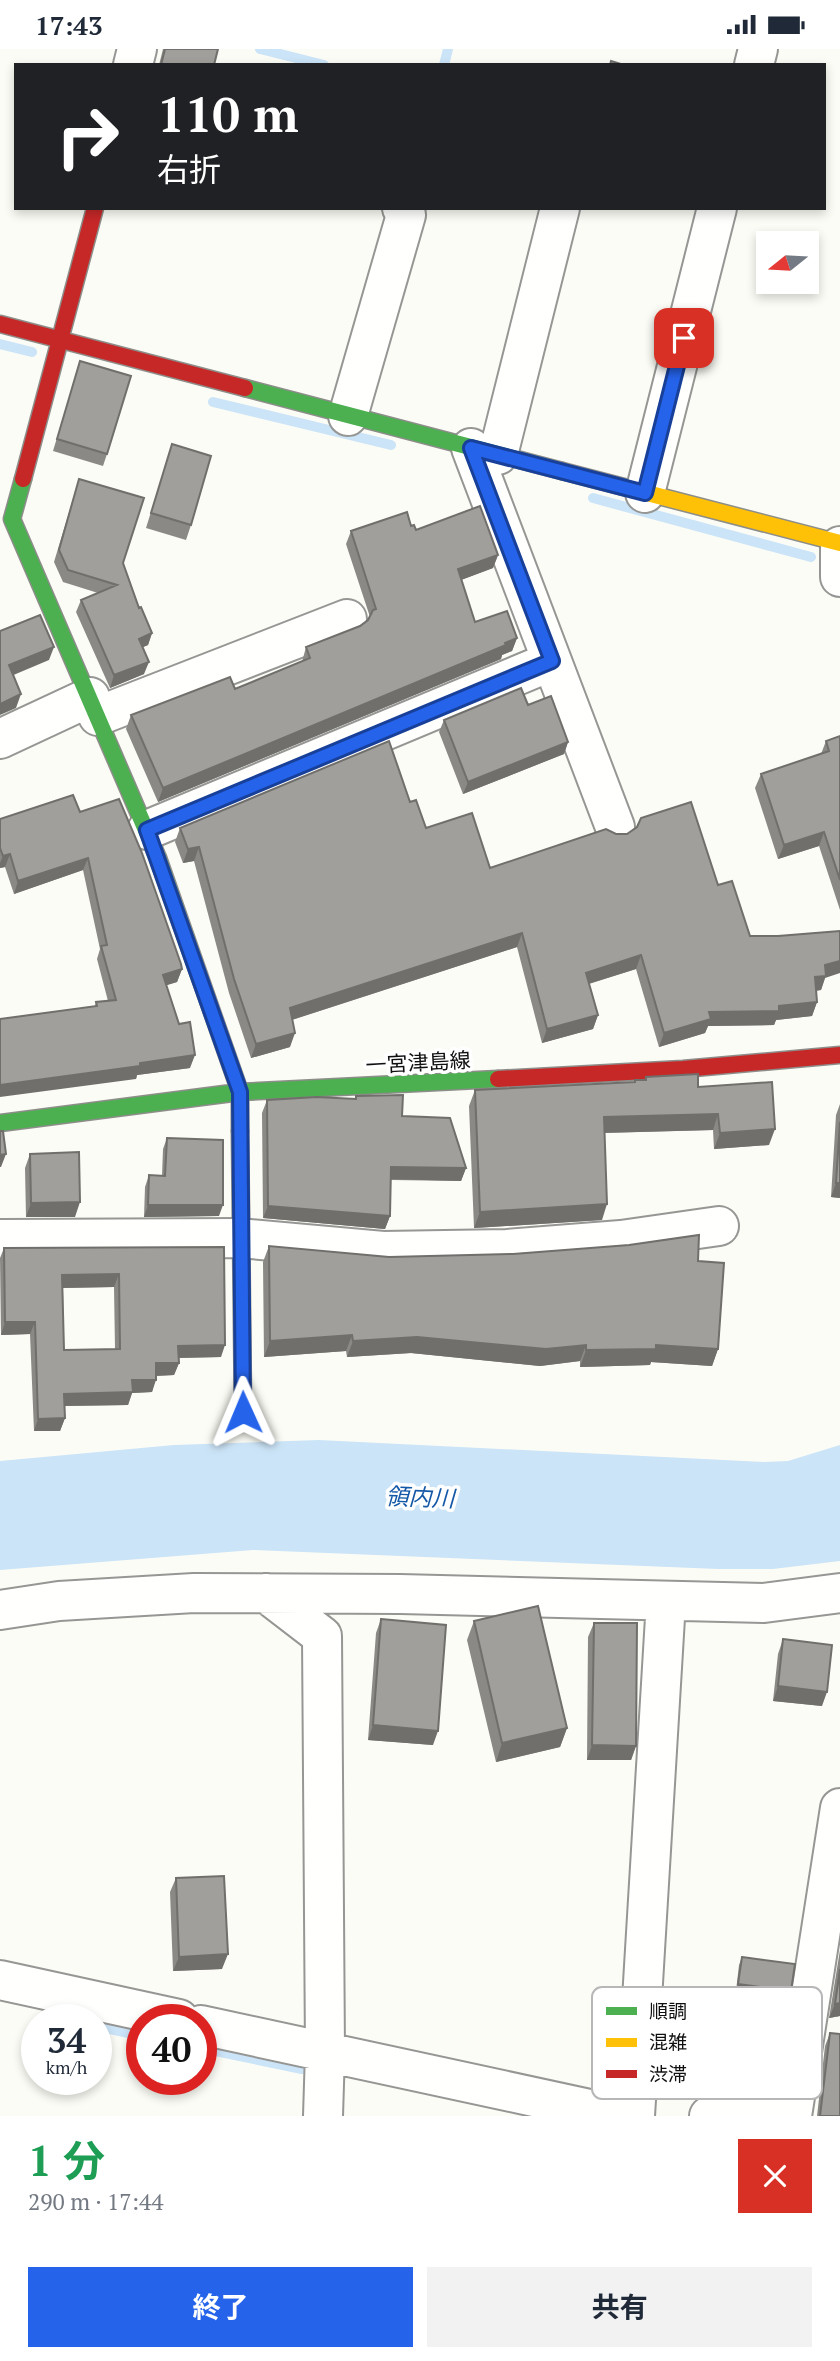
<!DOCTYPE html>
<html lang="ja">
<head>
<meta charset="utf-8">
<style>
  body { margin:0; font-family:"PT Serif","Noto Sans JP",serif; background:#f2f2f3; color:#1f2937; height:100vh; display:flex; flex-direction:column; font-size:26px; white-space:nowrap }
  * { box-sizing:border-box; margin:0 }
  p { font-size:23px; color:#747a83 }
  .icon { flex:none; width:38px; height:38px; fill:none; stroke:currentColor; stroke-width:2; stroke-linecap:round; stroke-linejoin:round }
  .map { position:relative; height:2067px; overflow:hidden }
  .side { display:flex; flex-direction:column; background:#fff; flex:1 }
  .side>* { flex:none }
  .hud { position:absolute; left:14px; top:14px; width:812px; height:147px; border-radius:0px; box-shadow:0 4px 10px #0003; background:#202124; color:#fff; overflow:hidden }
  .needle { width:46px; rotate:252deg }
  .controls { position:absolute; left:756px; top:182px; display:grid; gap:14px }
  .controls a { display:grid; place-items:center; width:63px; height:63px; border-radius:0px; background:#fff; box-shadow:0 4px 10px #0003; font-size:35px }
  .speed { position:absolute; left:21px; top:1955px; display:flex; gap:14px; font-size:35px; font-weight:700; text-align:center }
  .speed>* { display:grid; place-content:center; width:91px; height:91px; border-radius:50%; background:#fff; box-shadow:0 4px 10px #0003; line-height:1 }
  .speed small { font-size:18px; font-weight:400 }
  .speed .limit { border:10px solid #d22; background:#fff; color:#111 }
  .pin { position:absolute; display:grid; place-items:center; width:60px; height:60px; color:#fff; margin:-30px; border-radius:14px; box-shadow:0 4px 10px #0006 }
  .me { position:absolute; width:77px; margin:-38px; rotate:359deg; stroke-linejoin:round; filter:drop-shadow(0 0 5px #0008) }
  .turn { display:flex; align-items:center; gap:24px; height:147px; padding:0 28px; font-size:32px }
  .turn .icon { width:91px; height:91px; stroke-width:2.5 }
  .turn b { display:block; font-size:49px; line-height:60px }
  .round { display:grid; place-items:center; flex:none; width:74px; height:74px; border-radius:0px; background:#f2f2f3 }
  .overview { display:flex; align-items:center; justify-content:space-between; height:119px; padding:0 28px }
  h1 { font-size:42px; font-weight:700; line-height:52px; color:#1e9e55 }
  .cta { display:flex; gap:14px; margin-top:auto; padding:14px 28px }
  .cta a { flex:1; height:80px; border-radius:0px; background:#2563eb; color:#fff; font-size:28px; font-weight:700; line-height:80px; text-align:center }
  .cta a+a { background:#f2f2f3; color:#1f2937 }
  .status { display:flex; justify-content:space-between; align-items:center; height:49px; padding:0 35px; background:#fff; direction:ltr }
  .status svg { height:19px; fill:currentColor }
  .map>svg:first-child { display:block }
  .water { fill:#cbe4f7 }
  .lines { fill:none; stroke-linecap:round; stroke-linejoin:round }
  .stream { stroke:#cbe4f7; stroke-width:10 }
  .street-casing { stroke:#969694; stroke-width:42 }
  .fast-casing { stroke:#8d8d8a; stroke-width:19 }
  .slow-casing { stroke:#8d8d8a; stroke-width:19 }
  .jam-casing { stroke:#8d8d8a; stroke-width:19 }
  .street { stroke:#fffffe; stroke-width:38 }
  .fast { stroke:#4caf50; stroke-width:16 }
  .slow { stroke:#ffc107; stroke-width:16 }
  .jam { stroke:#c62828; stroke-width:16 }
  .wall { fill:#8a8985; fill-rule:evenodd }
  .shaded-wall { fill:#706f6c }
  .building { fill:#a09f9b; stroke:#706f6c; stroke-width:2; fill-rule:evenodd }
  .route-casing { stroke:#184099; stroke-width:18 }
  .route { stroke:#2563eb; stroke-width:12 }
  .labels { text-anchor:middle; dominant-baseline:central; stroke-width:7; stroke-linejoin:round; paint-order:stroke }
  .street-label { font-size:21px; fill:#101010; stroke:#fff }
  .water-label { font-size:23px; font-style:italic; fill:#1458a7; stroke:#fff }
  .key { fill:#fff; stroke:#b7b7b7; stroke-width:2 }
  .key-label { font-size:19px; fill:#101010 }
</style>
</head>
<body>
<div class="status"><b>17:43</b><svg viewBox="0 0 49 12"><path d="M0 12V9h3v3zM5 12V6h3v6zM10 12V3h3v9zM15 12V0h3v12zM26 1h20v11H26zM47 4h2v5h-2z"/></svg></div>
<div class="map">
<svg width="840" height="2067" viewBox="0 0 840 2067">
  <rect width="100%" height="100%" fill="#fcfcf6"/>
  <path class="water" d="M319,1391L764,1413L788,1412L840,1396V1512L773,1520H718L253,1501L0,1521V1412L174,1396Z"/>
  <g class="lines">
    <path class="stream" d="M260,0L324,16
      M444,16L448,0
      M0,295L32,303
      M213,353L391,396
      M593,449L811,508
      M52,1968L64,1970
      M96,1977L142,1987
      M201,1999L302,2020"/>
    <defs>
      <path id="street" d="M133,16L137,0
        M754,16L758,0
        M348,367L406,166L402,159
        M471,399L615,778
        M498,406L560,159
        M645,444L717,159
        M840,497V528
        M98,667L347,570
        M0,690L90,648
        M147,781L552,612
        M0,1190L239,1189L383,1202L507,1200L621,1191L719,1177
        M266,1544L322,1587L325,2003L323,2067
        M0,1561L59,1552L194,1544L400,1545L764,1554L840,1544
        M0,1931L179,1970
        M201,1976L622,2067
        M635,2067L666,1552
        M709,2067L792,2064
        M792,2067L840,1759"/>
      <path id="fast" d="M245,339L562,422
        M23,430L12,470L158,809L240,1043V1082
        M0,1074L240,1043L498,1030"/>
      <path id="slow" d="M562,422L840,494
        M240,1082L243,1363"/>
      <path id="jam" d="M0,275L245,339
        M23,430L95,159
        M498,1030L683,1020L840,1006"/>
    </defs>
    <use href="#street" class="street-casing"/>
    <use href="#fast" class="fast-casing"/>
    <use href="#slow" class="slow-casing"/>
    <use href="#jam" class="jam-casing"/>
    <use href="#street" class="street"/>
    <use href="#fast" class="fast"/>
    <use href="#slow" class="slow"/>
    <use href="#jam" class="jam"/>
  </g>
  <path class="wall" d="M163,0H218L214,16H159Z
    M80,312L107,405L103,417L53,402Z
    M172,395L191,476L186,491L146,479Z
    M79,430L123,514L139,559L152,584L148,596L143,598L144,625L110,639L76,563L81,551L98,544L63,533L54,513Z
    M411,477L416,481L498,506L493,519L461,531L475,573L517,589L512,602L502,606L501,610L158,753L126,680L131,666L235,640L302,613L306,598L360,577L368,571L370,568L346,495L351,482Z
    M528,656L568,693L564,705L463,745L439,683L444,671Z
    M840,687V861L819,797L778,810L755,739L761,725L821,705L826,692Z
    M410,753L426,779L490,819L718,836L750,887L825,929L821,941L816,942L817,953L812,967L776,971L774,976L708,977L705,984L659,998L636,920L589,935L598,966L593,980L542,994L517,898L292,971L290,998L251,1009L229,944L194,812L183,814L175,793L180,779Z
    M80,763L182,920L177,933L166,936L190,1019L137,1026L136,1030L95,957L96,953L108,952L97,910L100,900L83,821L14,845L5,818L0,819V770Z
    M646,1028L698,1038L769,1096L714,1100L713,1081L604,1084L602,1171L474,1179L469,1057L475,1041L634,1033L635,1031H644Z
    M356,1047L402,1067L466,1119L461,1132L391,1131L390,1167L385,1180L263,1169L262,1064L267,1051L355,1050Z
    M840,1055V1149L831,1148L836,1066Z
    M167,1089L219,1167L144,1168L145,1138L149,1126L162,1127L163,1100Z
    M30,1105L75,1168H26L25,1119Z
    M269,1197L389,1208L698,1212L718,1300L712,1317L651,1313L650,1316L580,1318V1312L540,1317L411,1304L347,1308L346,1302L264,1308L263,1213Z
    M224,1198L221,1308L178,1309L179,1314L174,1326L156,1327L152,1343L132,1344L128,1356L64,1357L65,1369L60,1382H34L30,1285L1,1286L0,1209L4,1199ZM114,1238L115,1300L64,1301L63,1239Z
    M381,1570L433,1696L368,1691L376,1584Z
    M474,1572L567,1679L560,1698L496,1713L467,1591Z
    M594,1574L636,1697L631,1711H587L588,1588Z
    M783,1590L822,1657L773,1652L778,1605Z
    M176,1829L222,1920L173,1922L170,1843Z
    M840,1901V1967L829,1969Z
    M742,1908L788,1950L736,1942L739,1916Z
    M830,1984L840,2067H817L825,1997Z"/>
  <path class="shaded-wall" d="M498,506L493,519L453,534L458,520Z
    M152,584L148,596L134,602L139,590Z
    M517,589L512,602L502,606L501,610L158,753L163,739Z
    M54,598L49,611L4,630L9,616Z
    M149,613L144,625L110,639L114,626Z
    M21,645L16,659L0,666V655Z
    M568,693L564,705L463,745L468,733Z
    M824,783L819,797L778,810L784,796Z
    M199,798L194,812L183,814L188,800Z
    M10,805L5,818L0,819V814L3,807Z
    M88,809L83,821L14,845L18,832Z
    M522,884L517,898L285,973L290,959Z
    M641,906L636,920L581,937L586,924Z
    M840,912V924L825,929L821,941L810,942L815,928L825,916Z
    M182,920L177,933L158,939L163,926Z
    M817,953L812,967L776,971L774,976L708,977L705,984L659,998L664,984L709,963Z
    M598,966L593,980L542,994L547,980Z
    M295,984L290,998L251,1009L256,995Z
    M195,1006L190,1019L137,1026L136,1030L0,1048V1036L140,1014Z
    M718,1065L713,1081L598,1084L604,1068Z
    M775,1080L769,1096L714,1100L720,1084Z
    M6,1105L1,1118H0V1106Z
    M391,1118L466,1119L461,1132L387,1130Z
    M836,1134H840V1149L831,1148Z
    M80,1153L75,1168H26L31,1154Z
    M607,1155L602,1171L474,1179L480,1163Z
    M148,1156H223L219,1167L144,1168Z
    M268,1157L390,1167L385,1180L263,1169Z
    M119,1225L114,1238L58,1239L62,1226Z
    M5,1273H35L30,1285L1,1286Z
    M352,1286L346,1302L264,1308L270,1292Z
    M417,1288L586,1296L580,1312L540,1317L411,1304L347,1308L353,1292Z
    M225,1296L221,1308L173,1309L178,1297Z
    M656,1296L718,1300L712,1317L651,1313L650,1316L580,1318L586,1301Z
    M156,1314H179L174,1326L152,1327Z
    M132,1331H156L152,1343L132,1344L128,1356L60,1357L64,1345Z
    M65,1369L60,1382H34L38,1370Z
    M778,1637L827,1643L822,1657L773,1652Z
    M373,1676L438,1682L433,1696L368,1691Z
    M567,1679L560,1698L496,1713L502,1694Z
    M592,1696L636,1697L631,1711H587Z
    M228,1905L222,1920L173,1922L179,1908Z
    M738,1935L791,1942L788,1950L736,1942Z
    M840,1954V1967L829,1969L835,1955Z"/>
  <path class="building" d="M165,0H218L214,16H161Z
    M611,12L624,16H610Z
    M80,312L131,327L107,405L57,390Z
    M172,395L211,407L191,476L151,464Z
    M79,430L144,449L123,514L139,559L141,558L152,584L139,590L149,613L114,626L81,551L117,536L68,521L59,501Z
    M480,457L498,506L458,520L475,573L507,562L517,589L505,594L506,596L163,739L131,666L230,628L235,640L310,609L306,598L360,577L368,571L373,561L376,560L351,482L407,463L411,477L414,476L416,481Z
    M40,566L54,598L9,616L21,645L0,655V582Z
    M521,639L528,656L551,647L568,693L468,733L444,671Z
    M840,687V831L824,783L784,796L761,725L829,702L826,692Z
    M389,692L410,753L416,751L426,779L472,764L490,819L606,780L616,785H627L637,778L641,769L691,753L718,836L732,832L750,887H778L840,882V912L825,916L826,927L815,928L817,953L779,957V962L709,963L711,970L664,984L641,906L586,924L598,966L547,980L522,884L290,959L295,984L256,995L234,930L199,798L188,800L180,779Z
    M73,746L80,763L119,750L142,804L181,915L182,920L163,926L179,975L190,973L195,1006L140,1014V1017L0,1036V970L97,957L96,953L116,951L101,897L107,896L88,809L18,832L10,805L3,807L0,799V770Z
    M698,1025V1038L772,1033L775,1080L720,1084L718,1065L604,1068L607,1155L480,1163L475,1041L635,1033V1031H646V1028Z
    M403,1046L402,1067L450,1069L466,1119L391,1118L390,1167L268,1157L267,1051L317,1048L356,1050V1047Z
    M840,1073V1134H836Z
    M0,1082H3L6,1105L0,1106Z
    M167,1089L223,1091V1156H148L149,1126L165,1127Z
    M79,1103L80,1153L31,1154L30,1105Z
    M699,1186L698,1212L724,1214L718,1300L656,1296V1300L586,1301V1296L546,1300L417,1288L353,1292L352,1286L270,1292L269,1197L389,1208L513,1205L629,1196Z
    M224,1198L225,1296L178,1297L179,1314H156V1331H132L133,1343L64,1345L65,1369L38,1370L35,1273H5L4,1199ZM119,1225L120,1300L64,1301L62,1226Z
    M538,1557L567,1679L502,1694L474,1572Z
    M381,1570L446,1576L438,1682L373,1676Z
    M594,1574H637L636,1697L592,1696Z
    M783,1590L832,1596L827,1643L778,1637Z
    M224,1827L228,1905L179,1908L176,1829Z
    M742,1908L795,1915L791,1942L738,1935Z
    M840,1920V1954L835,1955Z
    M830,1984L840,1985V2067H820Z"/>
  <g class="lines">
    <defs>
      <path id="route" d="M243,1363L240,1043L147,781L552,612L471,399L645,444L684,289"/>
    </defs>
    <use href="#route" class="route-casing"/>
    <use href="#route" class="route"/>
  </g>
  <g class="labels">
    <g class="street-label">
      <text transform="translate(418 1013) rotate(-3)">一宮津島線</text>
    </g>
    <g class="water-label">
      <text transform="translate(420 1448) rotate(2)">領内川</text>
    </g>
  </g>
  <rect x="592" y="1938" width="230" height="112" rx="10" class="key"/>
  <rect x="606" y="1958" width="31" height="8" fill="#4caf50"/>
  <rect x="606" y="1989" width="31" height="9" fill="#ffc107"/>
  <rect x="606" y="2021" width="31" height="8" fill="#c62828"/>
  <g class="key-label">
    <text x="649" y="1969">順調</text>
    <text x="649" y="2000">混雑</text>
    <text x="649" y="2032">渋滞</text>
  </g>
</svg>
<div class="controls">
<a><svg class="needle" viewBox="-14 -14 28 28"><path d="M0-13l5 13h-10z" fill="#e53935"/><path d="M0 13l5-13h-10z" fill="#747a83"/></svg></a>
</div>
<div class="speed"><div>34<small>km/h</small></div><div class="limit">40</div></div>
<div class="pin" style="left:684px;top:289px;background:#d93025"><svg class="icon" aria-label="arrive" viewBox="0 0 24 24"><path d="M6 21V4h12l-3 4 3 4H6"/></svg></div>
<svg class="me" style="left:243px;top:1363px" viewBox="-20 -20 40 40"><path d="M0-17L14 15 0 8-14 15z" fill="#2563eb" stroke="#fff" stroke-width="4"/></svg>
<div class="hud">
<div class="turn"><svg class="icon" aria-label="right" viewBox="0 0 24 24"><path d="M7 20v-9h11M14 6l5 5-5 5"/></svg><div><b>110 m</b>右折</div></div>
</div>
</div>
<section class="side">
<div class="overview"><div><h1>1 分</h1><p>290 m · 17:44</p></div><a class="round" style="background:#d93025;color:#fff"><svg class="icon" aria-label="close" viewBox="0 0 24 24"><path d="M6 6l12 12M18 6L6 18"/></svg></a></div>
<div class="cta"><a>終了</a><a>共有</a></div>
</section>
</body>
</html>
